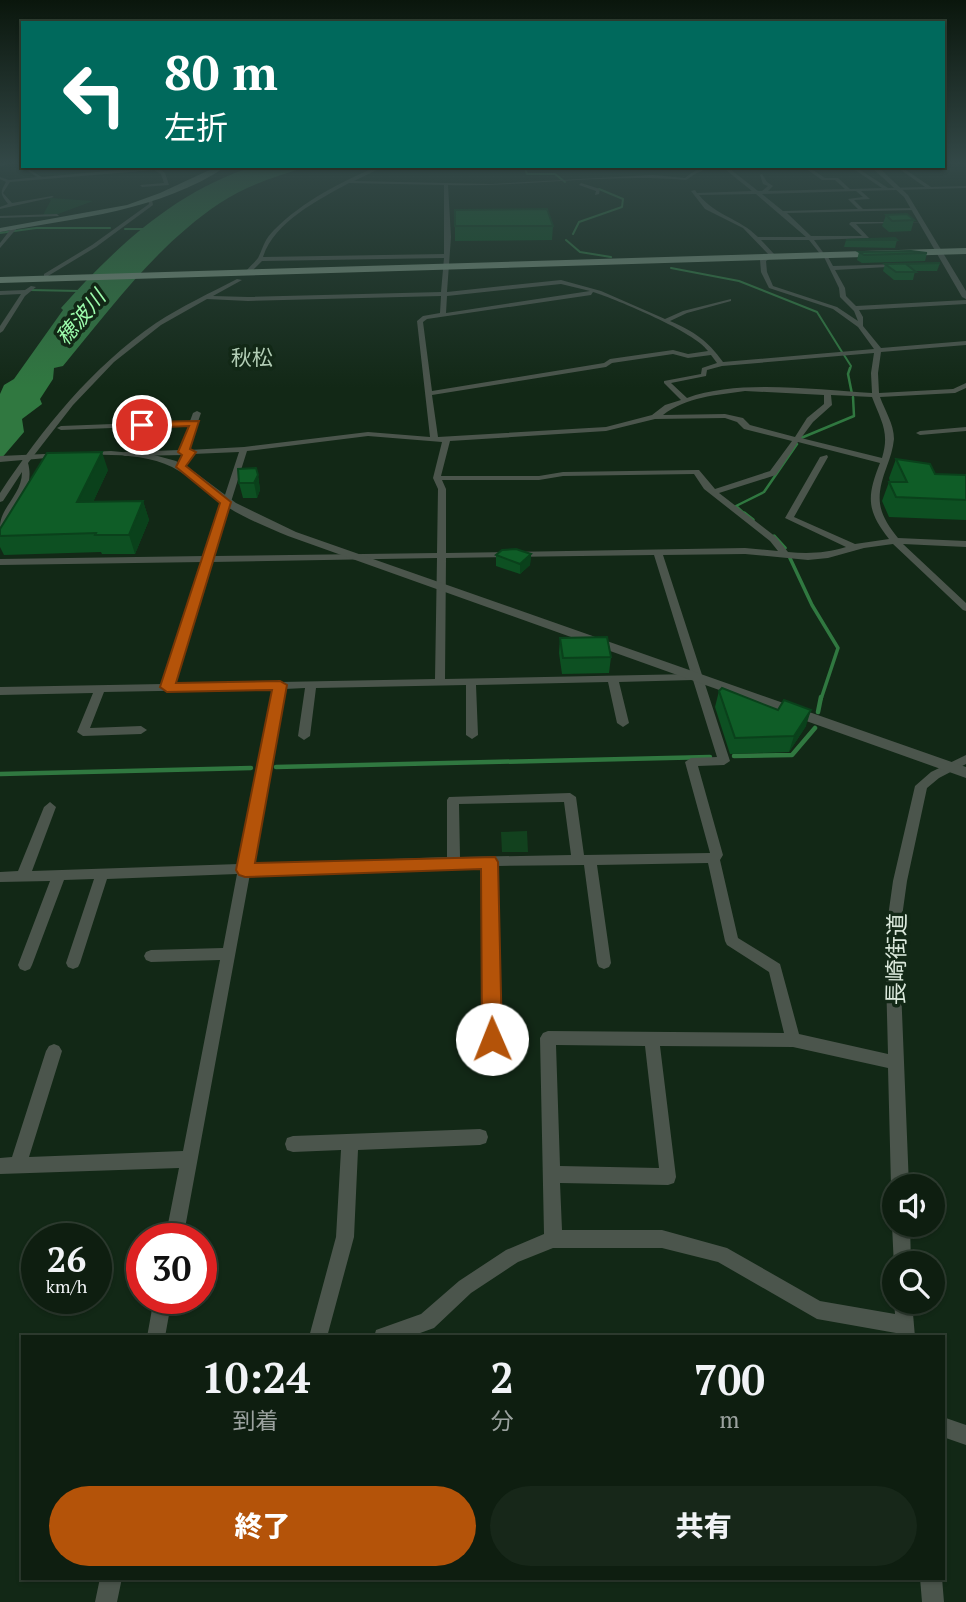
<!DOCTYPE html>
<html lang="ja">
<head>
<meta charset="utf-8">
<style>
  body { margin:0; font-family:"PT Serif","Noto Sans JP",serif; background:#172719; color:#f1f3f6; height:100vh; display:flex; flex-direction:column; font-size:26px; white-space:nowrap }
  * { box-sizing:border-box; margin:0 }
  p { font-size:23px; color:#9ba29f }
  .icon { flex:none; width:38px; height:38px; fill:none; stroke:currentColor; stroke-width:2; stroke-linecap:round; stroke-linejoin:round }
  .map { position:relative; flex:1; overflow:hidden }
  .drawer { position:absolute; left:21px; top:1335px; width:924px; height:245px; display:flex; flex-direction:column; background:#0e1e10; border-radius:0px; box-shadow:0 2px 5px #0004,0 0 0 2px #2e3c30 }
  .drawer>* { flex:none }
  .hud { position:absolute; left:21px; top:21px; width:924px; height:147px; border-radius:0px; box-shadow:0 2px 5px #0004,0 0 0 2px #2e3c30; background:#00695c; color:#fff; overflow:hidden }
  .buttons { position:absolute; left:882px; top:1174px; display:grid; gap:14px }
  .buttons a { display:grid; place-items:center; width:63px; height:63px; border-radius:50%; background:#0e1e10; box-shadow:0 2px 5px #0004,0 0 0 2px #2e3c30; font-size:35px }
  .speed { position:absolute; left:21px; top:1223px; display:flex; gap:14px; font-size:35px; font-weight:700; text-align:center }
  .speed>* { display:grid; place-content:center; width:91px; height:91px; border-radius:50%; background:#0e1e10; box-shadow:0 2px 5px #0004,0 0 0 2px #2e3c30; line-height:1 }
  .speed small { font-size:18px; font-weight:400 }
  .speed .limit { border:10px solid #d22; background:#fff; color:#111 }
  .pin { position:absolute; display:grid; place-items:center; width:60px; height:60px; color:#fff; margin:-30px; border:4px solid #fff; border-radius:50%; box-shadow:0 2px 7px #0007 }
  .me { position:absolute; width:77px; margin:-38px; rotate:359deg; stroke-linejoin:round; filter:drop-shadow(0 0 5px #0008) }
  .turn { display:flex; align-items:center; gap:24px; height:147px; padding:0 28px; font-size:32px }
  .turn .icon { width:91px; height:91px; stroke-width:2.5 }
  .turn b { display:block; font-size:49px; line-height:60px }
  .eta { display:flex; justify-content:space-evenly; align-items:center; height:119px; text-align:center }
  .eta b { font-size:42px; font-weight:800; line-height:49px }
  .button { display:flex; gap:14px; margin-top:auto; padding:14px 28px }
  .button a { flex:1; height:80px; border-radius:42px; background:#b45309; color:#fff; font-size:28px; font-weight:800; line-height:80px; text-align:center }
  .button a+a { background:#172719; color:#f1f3f6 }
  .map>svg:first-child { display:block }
  .green { fill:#12411e }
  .water { fill:#307840 }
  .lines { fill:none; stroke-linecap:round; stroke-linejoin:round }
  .stream-far3 { stroke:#307840; stroke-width:2 }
  .stream-far2 { stroke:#307840; stroke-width:2.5 }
  .stream-far1 { stroke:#307840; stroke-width:3.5 }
  .stream { stroke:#307840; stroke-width:4.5 }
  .minor { fill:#4b554c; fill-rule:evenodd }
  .tertiary { fill:#4b554c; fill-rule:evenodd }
  .primary { fill:#728875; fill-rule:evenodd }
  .trunk { fill:#7a927d; fill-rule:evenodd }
  .wall { fill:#0d5022 }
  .shaded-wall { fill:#0a411b }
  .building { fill:#0f5d27; stroke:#0a411b; stroke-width:2 }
  .route { fill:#b45309; stroke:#753606; stroke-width:2 }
  .labels { text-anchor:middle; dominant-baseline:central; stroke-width:7; stroke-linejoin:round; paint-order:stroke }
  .far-water-label { font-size:21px; font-style:italic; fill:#9dfdad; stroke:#122816 }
  .far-quarter-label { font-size:21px; fill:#b3ceb6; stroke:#122816 }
  .street-label { font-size:23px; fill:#dbe9dc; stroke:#122816 }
</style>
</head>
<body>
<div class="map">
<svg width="966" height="1602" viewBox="0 0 966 1602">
  <rect width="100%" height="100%" fill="#122816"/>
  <path class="green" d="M48,198H51L93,201L58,214L43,215L51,200Z
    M527,831L528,852H502L501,832Z"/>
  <path class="water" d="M255,166H310C279,175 247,185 220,203C157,245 111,308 63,366L54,368L53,379L40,399L42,404L22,419L24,432L0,460V394L4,385L14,379L63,310L61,308C116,247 175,191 255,166Z"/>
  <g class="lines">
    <path class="stream-far3" d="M524,166L527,174H555L565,182
      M125,229H146
      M0,233L36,228H110
      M573,234L579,222L622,207L623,199L599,189
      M566,240L580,252L611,257
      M671,268L739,281L817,312L842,352
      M29,290L80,291
      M844,355L851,366L850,369"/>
    <path class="stream-far2" d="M850,368L848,374L852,394
      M801,438L854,416L853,397
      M746,515L736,506L764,492L797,444"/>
    <path class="stream-far1" d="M744,513L753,520
      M774,536L785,548
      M789,556L812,605L838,648L821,699"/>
    <path class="stream" d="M818,712L821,697
      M734,756L792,755L815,728
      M276,767L710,757
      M0,774L251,768"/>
    <path class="minor" d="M16,163H22L23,166L42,177L150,167L149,166L219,169H160L165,173L169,185L142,187L140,185L164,183L161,174L154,170L10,182L3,193L12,203L52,196L54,197L0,209V207L8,204C0,194 0,192 6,182L0,179V177L9,180L37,177Z
      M0,164L2,163H13L0,166Z
      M379,166H385L354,181L491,184L653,175L685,178C693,171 702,166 712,166L695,174L686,180C607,173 527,187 448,185L451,237L447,292L561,280L601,291L665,319L683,311L731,299V301L687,313L670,321C695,332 707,340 723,362L874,349L858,327L833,309L769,288L761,272L760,260L769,255L743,228L705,209L691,191L695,190L697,193L752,191L721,166H789L730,169L758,191H762L768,186L763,184L760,175L762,174L767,182L773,186L768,191L845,189L835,180H822L802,166H807L825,178H838L850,189L882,188L849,166H854L888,188L925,187L895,166H900L931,187L966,186V188L861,191L870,199L854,200L863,209L916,208L914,210L787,213L811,236H862L849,224L851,222H924L856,224L869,238L814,240L825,255H821L809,240H761L775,255L766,261L767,272L773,286L837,307L858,321L854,311L840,297L839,288L824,257H828L833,266L901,264L904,266L835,270L845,288L846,296L856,306L966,300V304L859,310L863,317V326L881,348L966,341V345L881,352L878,373L879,393L953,389L966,383V388L955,393L880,397C885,411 894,424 894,439C893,449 890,458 887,466C875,498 877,512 898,538L966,541V547L903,544L966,603V611L963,610L893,544L864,548L828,558L808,560L745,554L663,555L730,761L724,765L698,766L723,855L720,860L738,938L780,964L799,1034L888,1054L885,938L893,881L915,786L931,772L966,755V764L939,778L927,788L907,881L899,938L909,1186H894V1192L891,1186L888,1068L793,1047L660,1046L676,1177L674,1183L668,1185L560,1183L562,1230H662L727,1248L820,1301L895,1314L894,1302V1301L912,1302L915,1337H897L896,1333L817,1319L718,1262L662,1248H553L518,1262L471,1293L434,1328L409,1337H374L376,1330L421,1314L459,1281L506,1250L544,1234L540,1038L543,1033L548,1031L784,1033L769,972L727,945L725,941L708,863L597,865L611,963L609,967L604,969L599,967L597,963L584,865L497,866L500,1039L497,1044L492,1046L487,1044L484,1039V867L250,874L183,1239H165L179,1168L0,1174V1158L12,1157L46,1051L49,1046L54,1044L59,1046L62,1051L29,1157L183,1151L220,960L151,962L146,960L144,956L146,952L151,950L223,948L237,874L107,879L80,963L78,967L73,969L68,967L66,963L94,879L64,880L32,965L30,969L25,971L20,969L18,965L50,881L0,882V872L18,871L44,807L50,802L56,807L32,871L239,864L274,689L104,692L90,728L141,726L147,730L141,734L83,736L77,732L93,693L0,695V687L163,684L203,562L0,565V559L205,556L239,452L193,454L186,462L184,469H181L177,467L178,462L184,455L125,456L121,454L125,452L180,450L189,425L61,430L57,428L61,426L190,421L193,413L197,411L201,413L188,450L244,447L368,432L430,437L417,321L423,316L440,313L441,296L248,301L207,299L161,325L114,362L73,405L28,463C35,488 17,507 3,526L0,527C0,507 22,495 22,472L3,501L0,502V493C43,428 91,368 156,323C182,306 210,293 237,279L242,280L213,296L248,297L441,292L444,258L262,261L252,271L247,270C250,266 255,262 258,258C264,246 264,240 274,230C303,201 342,181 379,166ZM349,183L444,185V254L263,257C274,222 318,200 349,183ZM856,191L863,197L848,199L858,209L783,211L762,194ZM756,194L806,237H758C739,218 716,216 699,195ZM561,284L590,291L446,313L447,296ZM593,292C618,300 695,332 708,351L688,354L673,350L610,359L604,363L432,391L423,322L427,319L591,295ZM874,353L871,373L872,393C816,390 739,379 687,398L671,383L706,376L707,370L722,366ZM673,354L688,358L711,355L717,363L702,368L701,374L664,381V383L681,400L665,405L652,415L606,427L438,437L432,395L606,367L612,363ZM745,391L824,395V404L807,418L795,437L750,425L743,418L725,414L663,415C686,397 717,395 745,391ZM831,395L872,397C881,421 890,432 882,458L801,438L813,422L832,405ZM725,418L737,422L744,429L792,441L770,471L715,489L699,470H696L563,472L539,476H441L450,441L606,431L655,419ZM368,436L442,442L433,478L438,489L437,553L214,556L247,451ZM798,442L880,463C867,496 866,510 889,539L855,544L794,517L828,457L827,455L820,457L785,518L846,547C826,553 809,554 788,552L776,537L719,493L776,475ZM694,474L704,489L770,541L778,551L745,548L446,553V489L442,480H539L563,476ZM654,555L691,674L445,679L446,558ZM437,558L435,679L173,684L212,562ZM693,680L717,757L691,758L685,762L710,853L584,855L576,797L570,793L449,797L447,800V857L252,864L285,689L305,688L298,736L304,740L310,736L316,688L466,685V735L472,739L478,735L476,685L608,682L617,723L623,727L629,723L619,682ZM564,802L571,855L460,857L459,804ZM556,1045L645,1046L659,1168L560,1166Z
      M581,183L600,189L599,194L595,195L596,191L579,185Z
      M148,199H152L153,205L96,247L48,276H44V274L92,245L149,204Z
      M57,214L59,216L0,218V216Z
      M13,226L18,227L0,248V243Z
      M31,286L36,287L25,296L3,331L0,333V326L21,294L0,295V291L25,290Z
      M966,427V431L920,435L916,433L920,431Z
      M480,1129L486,1131L488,1137L486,1143L480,1145L358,1150L354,1237L327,1337H309L336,1237L341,1150L293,1152L287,1150L285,1144L287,1138L293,1136Z
      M894,1220V1225H910L911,1264H894V1267L892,1225Z
      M154,1298H172L165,1337H147Z
      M943,1417L966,1425V1445L943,1437Z
      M100,1578H122L117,1602H95Z
      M920,1578H942L944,1602H922Z"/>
    <path class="tertiary" d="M870,166H877L908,195L966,291V299L962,297L904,197Z
      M111,451L154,455L176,461L196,473L236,503L296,532L966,767V778L288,536C265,526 241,517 220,502C204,491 190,476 172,467C126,445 50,459 0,462V456Z"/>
    <path class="primary" d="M218,166H227C160,211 77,218 0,232V228L127,205L160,193Z"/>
    <path class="trunk" d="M966,248V254L0,283V277Z"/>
  </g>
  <path class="wall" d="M455,210L553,226L552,240L455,241Z
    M886,215L914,220L911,231L889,232L882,226Z
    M846,240H897L895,248L844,247Z
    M859,252L927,253L925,261L862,263L857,260Z
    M940,263L937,271H915L913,280H894L883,271L885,264Z
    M896,459L935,474L966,475V520L889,517L882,501L889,482H890L889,478Z
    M108,470L93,502L143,501L149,520L135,554H102L101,552L4,555L0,547V529Z
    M258,475L260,490L257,498H243L239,483Z
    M531,554L530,565L520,574L496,566V555Z
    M560,638L611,657L609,673L562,674L559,653Z
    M719,691L806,726L789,752L730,754L715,707Z"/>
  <path class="shaded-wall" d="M102,452L108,470L84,521L77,502Z
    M258,475L260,490L257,498L254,483Z
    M143,501L149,520L135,554L129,535Z
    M531,554L530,565L520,574V564Z
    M811,710L806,726L789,752L794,736Z"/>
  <path class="building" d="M547,209L553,226H455V210Z
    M907,214L914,220L892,221L886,215Z
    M895,238L897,240H846Z
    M911,251L927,253L864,255L859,252Z
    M940,263L906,264L916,272H896L885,264Z
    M102,452L77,502L143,501L129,535H95L96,533L0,536V529L47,453Z
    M896,459L930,464L935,474L966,475V500L896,497L889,482H907Z
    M256,468L258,475L254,483H239L238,469Z
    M516,549L531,554L520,564L496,555L502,550Z
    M607,637L611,657L563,658L560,638Z
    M722,688L778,710L784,700L811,710L794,736L735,738L719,691Z"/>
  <linearGradient id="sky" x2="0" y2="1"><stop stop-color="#0a160c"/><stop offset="0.42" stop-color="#334847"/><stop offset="1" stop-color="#334847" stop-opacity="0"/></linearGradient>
  <rect width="966" height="388" fill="url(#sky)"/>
  <path class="route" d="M199,421L190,449L196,452L186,466L231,502L176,683L280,681L287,685L255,863L495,857L498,862L502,1039L499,1045L492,1048L485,1045L482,1039L481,869L245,877L239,875L236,870L272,690L167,692L160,687L220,503L176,467L182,455L178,452L189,426L142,428L137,425L142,422Z"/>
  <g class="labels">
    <g class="far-water-label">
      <text transform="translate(80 317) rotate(-50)">穂波川</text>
    </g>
    <g class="far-quarter-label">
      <text x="252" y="357">秋松</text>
    </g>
    <g class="street-label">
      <text transform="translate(896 959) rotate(-89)">長崎街道</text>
    </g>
  </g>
</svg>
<div class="buttons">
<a><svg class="icon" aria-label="sound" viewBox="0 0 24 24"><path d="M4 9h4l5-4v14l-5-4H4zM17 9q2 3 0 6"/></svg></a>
<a><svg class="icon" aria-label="search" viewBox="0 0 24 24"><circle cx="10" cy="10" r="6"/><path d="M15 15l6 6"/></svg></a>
</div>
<div class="speed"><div>26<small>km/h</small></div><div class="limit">30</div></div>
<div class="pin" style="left:142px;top:425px;background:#d93025"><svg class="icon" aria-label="arrive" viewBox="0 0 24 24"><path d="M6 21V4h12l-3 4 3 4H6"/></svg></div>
<svg class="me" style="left:492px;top:1039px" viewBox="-20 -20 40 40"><circle r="19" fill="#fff"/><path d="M0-13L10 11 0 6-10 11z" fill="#b45309"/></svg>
<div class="hud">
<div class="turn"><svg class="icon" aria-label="left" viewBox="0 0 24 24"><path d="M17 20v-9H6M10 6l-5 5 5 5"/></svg><div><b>80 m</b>左折</div></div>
</div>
<section class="drawer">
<div class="eta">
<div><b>10:24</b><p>到着</p></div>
<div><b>2</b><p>分</p></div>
<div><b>700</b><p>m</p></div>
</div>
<div class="button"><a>終了</a><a>共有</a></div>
</section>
</div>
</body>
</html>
